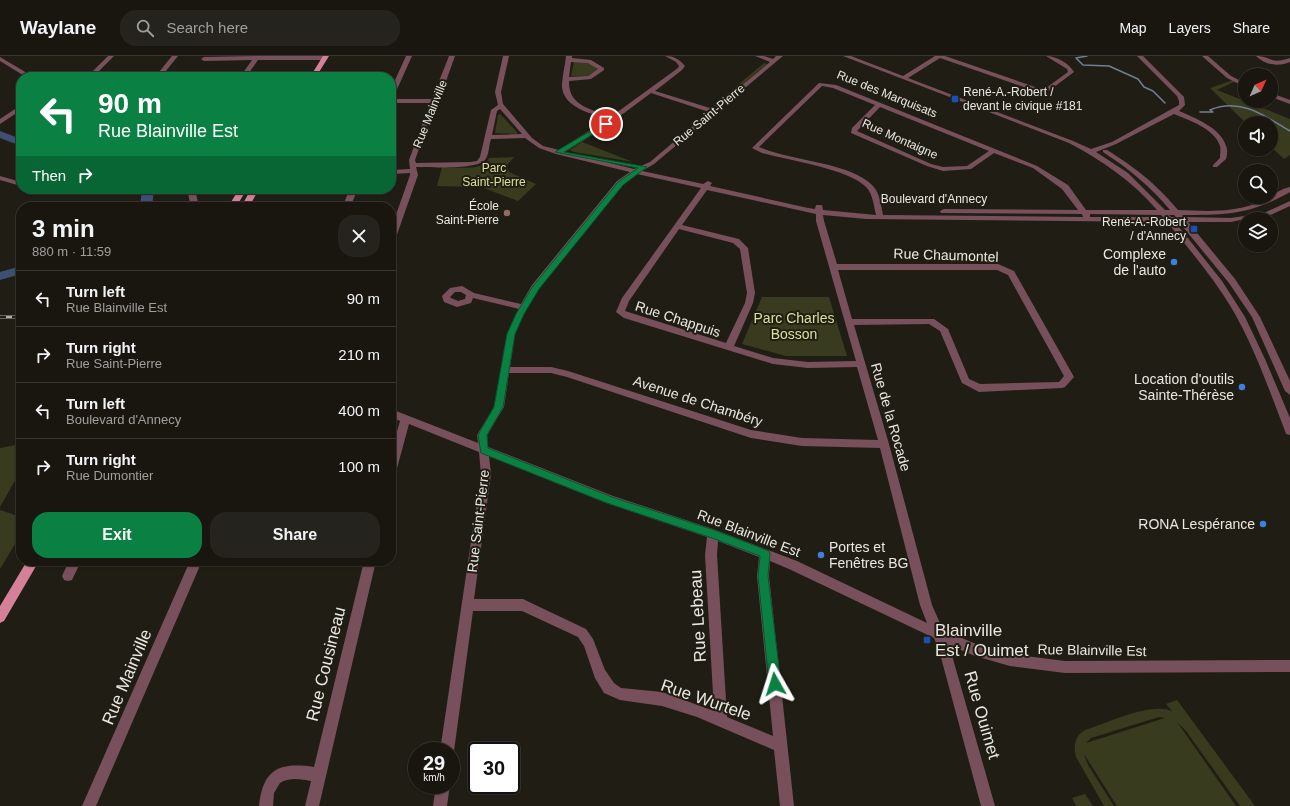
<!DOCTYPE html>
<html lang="en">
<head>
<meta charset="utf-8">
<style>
  body { margin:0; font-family:Arial,sans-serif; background:#25231d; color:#f1f3f6; height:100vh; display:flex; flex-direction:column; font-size:15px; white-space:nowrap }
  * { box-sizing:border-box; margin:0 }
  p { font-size:13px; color:#9f9f9e }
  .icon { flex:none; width:22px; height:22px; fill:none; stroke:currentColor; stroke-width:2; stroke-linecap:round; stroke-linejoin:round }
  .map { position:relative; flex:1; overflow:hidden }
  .sheet { position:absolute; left:16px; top:146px; width:380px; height:364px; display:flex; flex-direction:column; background:#18160f; border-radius:16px; box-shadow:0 1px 3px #0004,0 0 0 1px #36352f }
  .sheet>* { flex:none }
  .banner { position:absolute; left:16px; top:16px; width:380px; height:122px; border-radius:16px; box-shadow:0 1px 3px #0004,0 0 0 1px #36352f; background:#0b8043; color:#fff; overflow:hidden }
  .needle { width:26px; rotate:45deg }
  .buttons { position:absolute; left:1238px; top:12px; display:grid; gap:8px }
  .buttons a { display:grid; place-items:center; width:40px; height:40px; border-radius:50%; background:#18160f; box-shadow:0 1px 3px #0004,0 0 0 1px #36352f; font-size:20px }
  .speed { position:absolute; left:408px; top:686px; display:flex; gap:8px; font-size:20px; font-weight:700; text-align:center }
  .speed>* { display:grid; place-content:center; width:52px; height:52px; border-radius:50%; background:#18160f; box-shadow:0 1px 3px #0004,0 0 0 1px #36352f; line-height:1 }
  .speed small { font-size:10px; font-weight:400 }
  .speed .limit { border:2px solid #111; border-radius:6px; background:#fff; color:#111 }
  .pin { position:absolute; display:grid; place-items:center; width:34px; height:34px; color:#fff; margin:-17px; border:2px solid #fff; border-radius:50%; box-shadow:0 1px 4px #0007 }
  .me { position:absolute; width:44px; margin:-22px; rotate:354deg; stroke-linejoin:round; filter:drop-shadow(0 0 3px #0008) }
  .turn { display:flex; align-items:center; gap:14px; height:84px; padding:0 16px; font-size:18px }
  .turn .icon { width:52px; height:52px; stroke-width:2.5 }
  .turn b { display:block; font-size:28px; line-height:34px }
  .then { display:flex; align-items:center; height:38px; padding:0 16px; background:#0003; gap:8px; font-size:15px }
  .round { display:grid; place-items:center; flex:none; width:42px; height:42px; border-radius:16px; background:#25231d }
  .head { display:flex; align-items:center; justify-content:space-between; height:68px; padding:0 16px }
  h1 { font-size:24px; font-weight:600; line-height:30px }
  .primary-button { display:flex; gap:8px; margin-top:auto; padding:8px 16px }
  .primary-button a { flex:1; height:46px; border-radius:16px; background:#0b8043; color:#fff; font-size:16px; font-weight:600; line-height:46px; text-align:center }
  .primary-button a+a { background:#25231d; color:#f1f3f6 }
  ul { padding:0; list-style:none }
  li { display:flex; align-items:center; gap:12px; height:56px; padding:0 16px; border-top:1px solid #36352f }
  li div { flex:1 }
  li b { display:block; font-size:15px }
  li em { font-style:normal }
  header { display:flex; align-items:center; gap:24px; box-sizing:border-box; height:56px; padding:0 20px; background:#18160f; border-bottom:1px solid #36352f }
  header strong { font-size:19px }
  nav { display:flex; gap:22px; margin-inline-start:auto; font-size:14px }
  .search { width:280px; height:36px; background:#25231d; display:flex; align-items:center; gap:10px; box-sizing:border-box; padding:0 14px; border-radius:16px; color:#9f9f9e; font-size:15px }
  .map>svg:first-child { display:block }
  .green { fill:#383b1d; fill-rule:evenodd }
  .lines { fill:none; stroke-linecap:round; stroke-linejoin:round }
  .stream { stroke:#717d95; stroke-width:1.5 }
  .river { fill:#3d4f74; fill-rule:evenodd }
  .minor { fill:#78505b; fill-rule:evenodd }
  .major { fill:#d48099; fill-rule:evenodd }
  .rail-casing { stroke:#b0afa7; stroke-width:3 }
  .rail { stroke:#201e14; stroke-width:2; stroke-dasharray:6; stroke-linecap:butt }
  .route { fill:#0b8043; stroke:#07532c }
  .transit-dot { fill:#1a4fb4; stroke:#201e14; stroke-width:1.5 }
  .education-dot { fill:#8d6e63; stroke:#201e14; stroke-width:1.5 }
  .shop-dot { fill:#3f7fe0; stroke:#201e14; stroke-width:1.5 }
  .labels { text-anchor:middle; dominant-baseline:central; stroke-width:4; stroke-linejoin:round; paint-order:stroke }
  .far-poi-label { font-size:12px; fill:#e9e8e1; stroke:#201e14; text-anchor:end }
  .far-street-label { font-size:12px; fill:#e9e8e1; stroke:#201e14 }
  .far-park-label { font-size:12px; fill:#dae298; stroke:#201e14 }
  .poi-label { font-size:14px; fill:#e9e8e1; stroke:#201e14; text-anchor:end }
  .street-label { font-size:14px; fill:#e9e8e1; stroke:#201e14 }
  .park-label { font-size:14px; fill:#dae298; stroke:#201e14 }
  .near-street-label { font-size:17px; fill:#e9e8e1; stroke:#201e14 }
  .near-poi-label { font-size:17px; fill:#e9e8e1; stroke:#201e14; text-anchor:start }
</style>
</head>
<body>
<header>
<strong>Waylane</strong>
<div class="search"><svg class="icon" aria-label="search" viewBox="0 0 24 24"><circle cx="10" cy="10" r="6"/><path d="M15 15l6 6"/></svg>Search here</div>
<nav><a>Map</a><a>Layers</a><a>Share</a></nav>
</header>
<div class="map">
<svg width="1290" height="750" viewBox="0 0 1290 750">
  <rect width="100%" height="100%" fill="#201e14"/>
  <path class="green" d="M574,6H587L596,11L597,14L587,20H571Z
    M764,7L767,8L716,50H713Z
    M1233,24L1236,25L1217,34L1290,63V99L1284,103L1271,91V67H1246L1210,32Z
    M500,58L517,76V78L495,77L498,59Z
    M582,86L633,106L574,96L570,94Z
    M514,101L507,109L509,116L536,128L518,145L481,131L437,130L442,111C455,111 483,116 489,102Z
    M762,241H829L847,300H786L742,288Z
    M21,388V414L0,451V392Z
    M0,454L21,461V478L0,513Z
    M1177,644L1255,750H1240L1186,675L1177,666L1236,750H1117L1084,698L1088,709L1114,750H1104L1076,701C1073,689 1075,680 1085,674C1108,667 1149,646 1172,655L1166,648ZM1159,661L1165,662L1086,687L1091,682Z
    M1085,738L1093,750H1076L1072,742Z"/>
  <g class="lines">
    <path class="stream" d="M1087,0L1076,2L1083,9L1109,10L1138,23L1144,31L1153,35L1165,47
      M1200,56H1213L1210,54C1240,41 1265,60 1290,75"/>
    <path class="river" d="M0,75L21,83V90L0,82Z
      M142,133H154L152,151H140Z
      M21,210V218L0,224V216Z"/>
    <path class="minor" d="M108,0H114L93,21H87Z
      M172,0H178L161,21H155Z
      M255,0H324L327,2L324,4H258L246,21H240L252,4L204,5L201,3L204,1Z
      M406,0H412L394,40L391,42V33Z
      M449,0H455L441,39L435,48L415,104L416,107L471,106L477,105L480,101L491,54L498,49L495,36L503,0H509L501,36L503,48L532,82L543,90L559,94L608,63C592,58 564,52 562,31C562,21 565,10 566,0H572V2L591,4L604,12V14L591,23L569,25C568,50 592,54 612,60L678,12L679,10L676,6L665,0C674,0 679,3 685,10L682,14L655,35L713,53L770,6L755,0H764L773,3L776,0H783L654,108L642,115L703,128L708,125L712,127L710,130L808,152L815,153L816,149H822L823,154L876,159C874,151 873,139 867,132C850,113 788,104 762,97L752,92L819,27L836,29L1037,110L1068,129L1086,154H1157C1132,125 1103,105 1069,87L843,0H851L903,20L935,0H945L1041,33L1046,32L1068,16L1067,13L1046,0C1056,0 1069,7 1074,16L1050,34L1041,37L940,2L908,22L1073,85L1091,93L1112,86L1179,49V45L1177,40L1137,0H1143L1184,41L1185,49L1179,55C1195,62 1221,72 1226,90C1228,94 1227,99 1226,103L1217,111H1213V109L1220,102C1220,98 1221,94 1220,90C1215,73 1189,64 1174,58L1116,88L1096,96L1128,117L1165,154H1170C1150,130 1129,113 1103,96V94H1107C1136,112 1156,128 1178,154C1204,155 1230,157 1254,148C1267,143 1277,134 1290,131V136C1250,159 1226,159 1182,159L1184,161L1231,162L1264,157L1290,145V150L1266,161L1245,163L1231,166H1188L1235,223L1260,261L1290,325V339L1285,335L1252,261L1229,227L1179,166H1175L1222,225L1245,261L1265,303L1290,362V379L1286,378L1285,375C1269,333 1254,290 1231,251C1213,221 1189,193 1167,166L866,163L823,159L824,165L837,208H998L1014,215L1074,321L1065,331L1062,332L979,336L962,327L940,275L929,268L854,269L889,388L932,549L943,574L976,588L1010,598L1065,605L1290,604V616L1065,617L1010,610L975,600L949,589L995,750H981L939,594L934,582L789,513L770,505L769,520L794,750H780L774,694L697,661L662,650L620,644L604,637L595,622L584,590L578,581L522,555H473L454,695L451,700V695H440L481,418L479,396L409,368L396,416L395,419L391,420V396L400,365L391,361V353L478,387L477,379L494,351L507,278L519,253L473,242L471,247L457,251L444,246L442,240L450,232L462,230L474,237L521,248L532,229L617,125L630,116L556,98L539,92L525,82L491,83C489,89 489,99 485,104C476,114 431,111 416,111L418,119L395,184L391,186V173L410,119V117L391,118V114L410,113L409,104L430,47H391V43H432ZM571,6L588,7L598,13L588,20L569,21ZM822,30L833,32L875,49L852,72L851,77L927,110L943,115L971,113L994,97L1033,112L1062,133L1078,154L944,153L940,155L941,157L1082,158L1083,161L883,159C881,150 880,137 873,130C851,106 789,105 759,91ZM651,37L709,56L650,106L634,113L565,96L608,69ZM880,51L989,95L967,110L943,111L931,108L857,75ZM500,53L522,78L492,79L497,55ZM637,118L701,132L622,242L616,256L624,262L773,308L808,312L857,311L878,384L802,382L751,374L568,315L551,311H510L515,278L520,265L538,232L623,129ZM707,134L816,158V165L856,305L808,306L773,302L734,290L753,247L755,237L748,192L739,183L682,169ZM1090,158L1161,159L1163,161H1090ZM1169,159H1174L1176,161H1171ZM679,173L733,187L740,193L747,237L745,247L726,287L625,255L629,245ZM838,214H997L1008,219L1064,320L1059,326L980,328L969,323L948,273L934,263H852ZM455,236H461L466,239L465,243L458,245L451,242L450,241ZM509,317H551L567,321L751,382L802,390L880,392L920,549L927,567L797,505L713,473L613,440L488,391L487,379L504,351ZM489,400L606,447L707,481L705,499L714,655L662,636L621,632L614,627L605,614L593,583L586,573L527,545L523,543H474L491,418ZM718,485L759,501L757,520L773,680L727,661L717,499Z
      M1202,0H1208L1231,20L1245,27V31L1227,22Z
      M1256,0C1272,0 1269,9 1290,2V6C1278,11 1265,9 1256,0Z
      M0,1L32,20L33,21H26L0,5Z
      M1271,37L1290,44V48L1271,41Z
      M21,49V54L0,68V63Z
      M0,120L21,126V130L0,124Z
      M187,133H195L199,151H191Z
      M350,133H358L350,151H342Z
      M289,148H292V151H243L247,149Z
      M69,505H81L72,524L68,525L64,524L62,520Z
      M190,505H202L96,750H82Z
      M364,505H376L319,750H305L311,725C301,723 289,721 280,727L274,737L273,750H259C263,713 279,706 314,711Z
      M436,729H450L447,750H433Z"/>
    <path class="major" d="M323,0H329L316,21H310Z
      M239,133H247L236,151H228Z
      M251,133H259L249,151H241Z
      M27,505H39L4,565L0,567V550Z"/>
    <defs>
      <path id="rail" d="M0,261H20"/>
    </defs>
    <use href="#rail" class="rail-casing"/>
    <use href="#rail" class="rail"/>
  </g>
  <path class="route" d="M604,67L609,68L564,96L647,111L623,129L539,233L524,258L515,278L503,351L487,379L488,392L612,441L714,474L769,495L770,498L768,520L781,628L779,632L775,634L771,632L769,628L758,520L760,500L712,482L607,447L481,397L478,379L494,351L507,278L516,258L533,230L618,126L638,112L555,96Z"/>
  <g class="transit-dot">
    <rect x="951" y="39" width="8" height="8" rx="2"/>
    <rect x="1190" y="169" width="8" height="8" rx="2"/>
    <rect x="923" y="580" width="8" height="8" rx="2"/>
  </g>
  <circle class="education-dot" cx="507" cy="157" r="4"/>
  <g class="shop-dot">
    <circle cx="1174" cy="206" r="4"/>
    <circle cx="1242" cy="331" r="4"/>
    <circle cx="1263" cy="468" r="4"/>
    <circle cx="821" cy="499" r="4"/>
  </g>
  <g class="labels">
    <g class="far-poi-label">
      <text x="963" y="36" text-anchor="start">René-A.-Robert /<tspan x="963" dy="14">devant le civique #181</tspan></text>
      <text x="499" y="150">École<tspan x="499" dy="14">Saint-Pierre</tspan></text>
      <text x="1186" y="166">René-A.-Robert<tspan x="1186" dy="14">/ d'Annecy</tspan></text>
    </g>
    <g class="far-street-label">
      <text transform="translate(887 38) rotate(22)">Rue des Marquisats</text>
      <text transform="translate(430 58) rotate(-68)">Rue Mainville</text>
      <text transform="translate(709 59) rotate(-40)">Rue Saint-Pierre</text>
      <text transform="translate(900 83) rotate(24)">Rue Montaigne</text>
      <text x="934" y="143">Boulevard d'Annecy</text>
    </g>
    <g class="far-park-label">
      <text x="494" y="112">Parc<tspan x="494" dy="14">Saint-Pierre</tspan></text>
    </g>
    <g class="poi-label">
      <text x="1166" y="198">Complexe<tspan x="1166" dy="16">de l'auto</tspan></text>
      <text x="1234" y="323">Location d'outils<tspan x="1234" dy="16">Sainte-Thérèse</tspan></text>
      <text x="1255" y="468">RONA Lespérance</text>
      <text x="829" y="491" text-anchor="start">Portes et<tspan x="829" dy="16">Fenêtres BG</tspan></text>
    </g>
    <g class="street-label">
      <text transform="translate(946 199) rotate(2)">Rue Chaumontel</text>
      <text transform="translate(678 263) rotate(18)">Rue Chappuis</text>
      <text transform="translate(698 345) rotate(18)">Avenue de Chambéry</text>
      <text transform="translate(891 361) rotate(74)">Rue de la Rocade</text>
      <text transform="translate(478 465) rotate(-83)">Rue Saint-Pierre</text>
      <text transform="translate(749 477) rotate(21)">Rue Blainville Est</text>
      <text transform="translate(1092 594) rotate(1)">Rue Blainville Est</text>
    </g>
    <g class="park-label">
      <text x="794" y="262">Parc Charles<tspan x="794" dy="16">Bosson</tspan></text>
    </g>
    <g class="near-street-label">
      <text transform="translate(698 560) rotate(-93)">Rue Lebeau</text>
      <text transform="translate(326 608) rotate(-76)">Rue Cousineau</text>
      <text transform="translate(127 621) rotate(-67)">Rue Mainville</text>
      <text transform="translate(706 644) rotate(19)">Rue Wurtele</text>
      <text transform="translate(982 659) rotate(74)">Rue Ouimet</text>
    </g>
    <g class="near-poi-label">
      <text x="935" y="574">Blainville<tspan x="935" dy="20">Est / Ouimet</tspan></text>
    </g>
  </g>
</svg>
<div class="buttons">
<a><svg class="needle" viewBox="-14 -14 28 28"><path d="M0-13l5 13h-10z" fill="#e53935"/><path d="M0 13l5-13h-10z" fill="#9f9f9e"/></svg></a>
<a><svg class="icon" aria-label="sound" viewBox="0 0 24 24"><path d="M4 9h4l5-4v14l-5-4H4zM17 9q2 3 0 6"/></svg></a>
<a><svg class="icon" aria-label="search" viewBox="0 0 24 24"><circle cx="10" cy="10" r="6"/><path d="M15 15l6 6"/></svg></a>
<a><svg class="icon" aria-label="layers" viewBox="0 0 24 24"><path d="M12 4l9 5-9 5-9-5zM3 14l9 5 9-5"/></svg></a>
</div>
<div class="speed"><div>29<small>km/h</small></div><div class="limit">30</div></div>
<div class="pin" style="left:606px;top:68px;background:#d93025"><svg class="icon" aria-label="arrive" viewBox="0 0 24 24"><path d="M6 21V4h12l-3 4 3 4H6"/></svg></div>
<svg class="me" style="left:775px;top:628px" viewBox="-20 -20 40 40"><path d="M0-17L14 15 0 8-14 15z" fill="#0b8043" stroke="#fff" stroke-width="4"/></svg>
<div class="banner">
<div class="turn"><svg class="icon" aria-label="left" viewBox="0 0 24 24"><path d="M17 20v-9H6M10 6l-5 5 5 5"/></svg><div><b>90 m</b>Rue Blainville Est</div></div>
<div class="then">Then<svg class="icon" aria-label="right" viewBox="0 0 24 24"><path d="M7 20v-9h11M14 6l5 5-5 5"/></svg></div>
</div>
<section class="sheet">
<div class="head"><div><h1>3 min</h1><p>880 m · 11:59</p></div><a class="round"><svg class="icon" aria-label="close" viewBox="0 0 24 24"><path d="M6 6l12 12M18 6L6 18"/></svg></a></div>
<ul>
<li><svg class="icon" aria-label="left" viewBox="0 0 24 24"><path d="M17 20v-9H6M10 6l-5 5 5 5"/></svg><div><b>Turn left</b><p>Rue Blainville Est</p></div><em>90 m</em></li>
<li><svg class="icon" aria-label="right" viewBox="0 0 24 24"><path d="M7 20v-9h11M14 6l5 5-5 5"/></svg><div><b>Turn right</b><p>Rue Saint-Pierre</p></div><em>210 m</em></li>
<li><svg class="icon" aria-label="left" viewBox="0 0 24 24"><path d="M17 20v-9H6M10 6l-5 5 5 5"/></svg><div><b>Turn left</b><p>Boulevard d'Annecy</p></div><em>400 m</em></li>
<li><svg class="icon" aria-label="right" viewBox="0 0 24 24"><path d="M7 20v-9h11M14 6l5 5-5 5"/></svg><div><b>Turn right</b><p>Rue Dumontier</p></div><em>100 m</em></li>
</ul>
<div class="primary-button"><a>Exit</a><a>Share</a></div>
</section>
</div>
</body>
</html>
